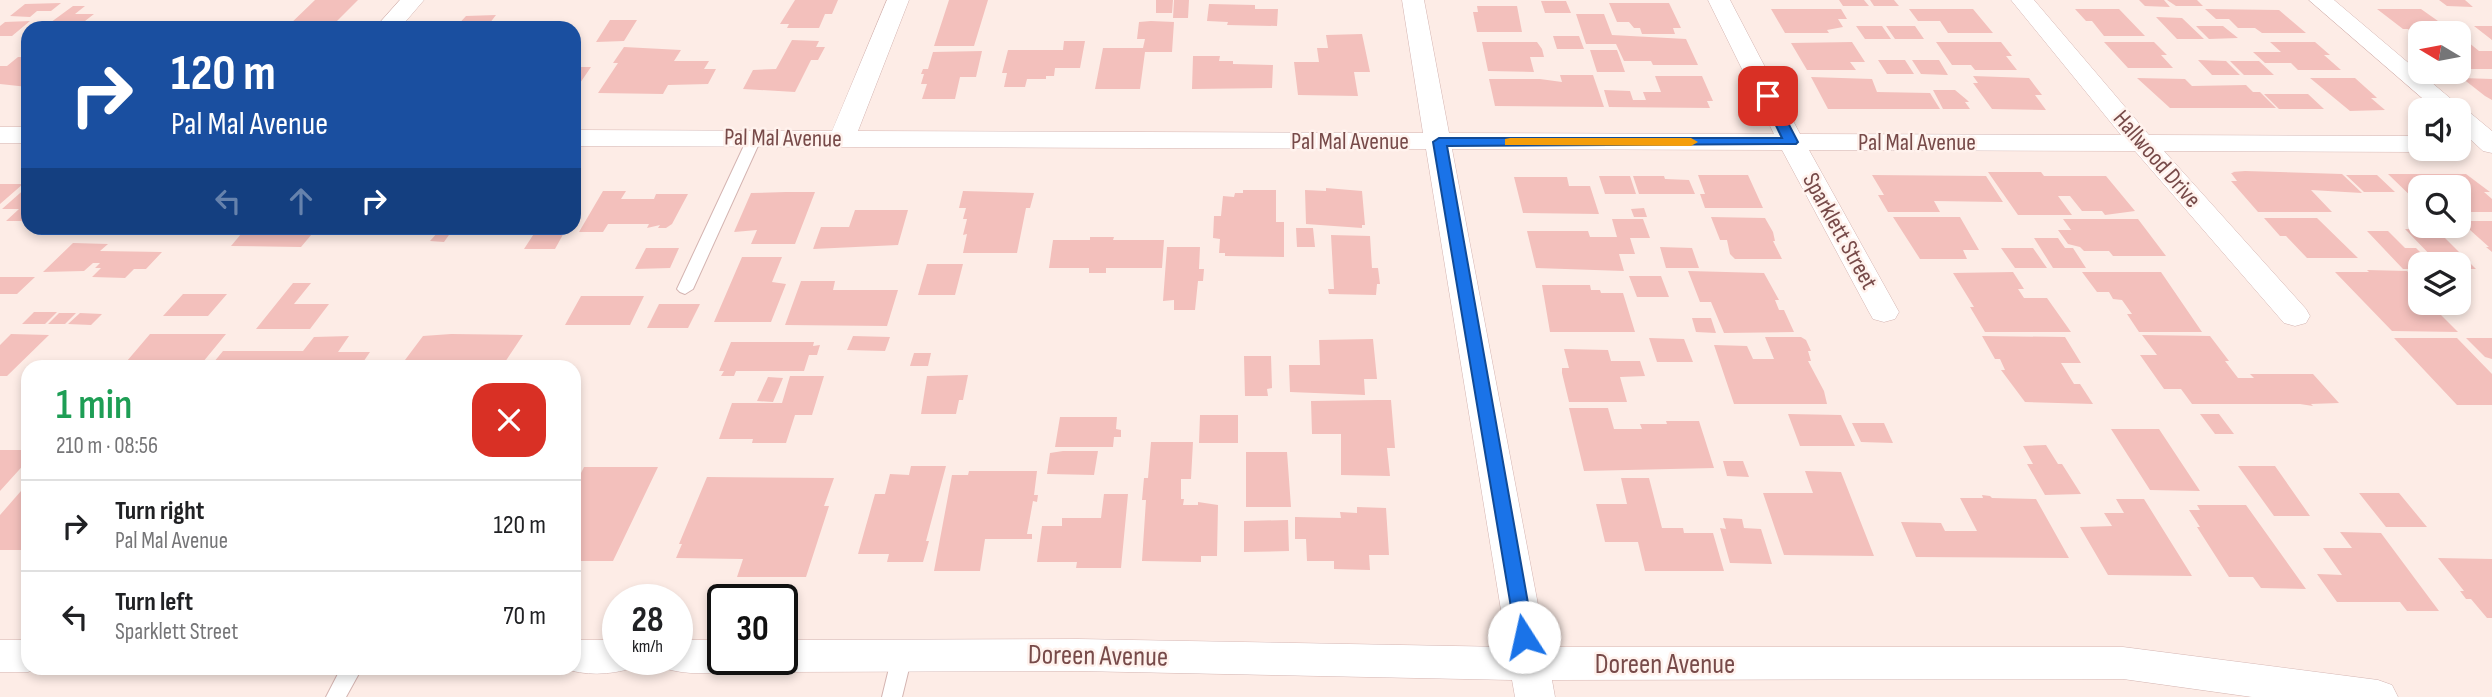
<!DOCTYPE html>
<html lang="en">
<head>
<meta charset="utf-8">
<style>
  body { margin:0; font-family:"Sofia Sans Condensed",sans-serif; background:#f6f6f6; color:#202124; height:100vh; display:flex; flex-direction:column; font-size:26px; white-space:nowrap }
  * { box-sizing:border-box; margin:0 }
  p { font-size:23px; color:#757577 }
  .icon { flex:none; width:38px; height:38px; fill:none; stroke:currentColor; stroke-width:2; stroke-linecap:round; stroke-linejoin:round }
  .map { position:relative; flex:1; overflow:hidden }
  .drawer { position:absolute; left:21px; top:360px; width:560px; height:315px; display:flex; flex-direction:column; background:#fff; border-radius:21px; box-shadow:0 4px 10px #0003 }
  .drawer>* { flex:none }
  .banner { position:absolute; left:21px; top:21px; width:560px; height:214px; border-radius:21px; box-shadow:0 4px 10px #0003; background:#1a4fa0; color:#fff; overflow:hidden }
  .needle { width:46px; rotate:280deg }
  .controls { position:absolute; left:2408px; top:21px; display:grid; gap:14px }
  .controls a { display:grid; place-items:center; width:63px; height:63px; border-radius:14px; background:#fff; box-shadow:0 4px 10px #0003; font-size:35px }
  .speed { position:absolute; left:602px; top:584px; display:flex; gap:14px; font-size:35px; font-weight:700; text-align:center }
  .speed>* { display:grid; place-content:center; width:91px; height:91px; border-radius:50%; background:#fff; box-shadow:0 4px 10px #0003; line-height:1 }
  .speed small { font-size:18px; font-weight:400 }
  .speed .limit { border:4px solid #111; border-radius:10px; background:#fff; color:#111 }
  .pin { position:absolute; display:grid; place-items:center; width:60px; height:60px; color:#fff; margin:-30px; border-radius:14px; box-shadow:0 4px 10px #0006 }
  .me { position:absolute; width:77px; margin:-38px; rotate:350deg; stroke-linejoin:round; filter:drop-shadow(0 0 5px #0008) }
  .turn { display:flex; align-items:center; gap:24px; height:147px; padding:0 35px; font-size:32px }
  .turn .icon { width:91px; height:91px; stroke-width:2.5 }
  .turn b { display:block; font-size:49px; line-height:60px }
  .lanes { display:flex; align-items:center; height:66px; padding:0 35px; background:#0003; justify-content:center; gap:35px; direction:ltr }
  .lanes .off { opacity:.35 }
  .round { display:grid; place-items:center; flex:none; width:74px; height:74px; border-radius:21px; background:#f6f6f6 }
  .head { display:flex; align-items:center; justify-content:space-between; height:119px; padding:0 35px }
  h1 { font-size:42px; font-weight:600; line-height:52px; color:#1e9e55 }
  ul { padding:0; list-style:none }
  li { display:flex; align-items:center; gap:21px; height:91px; padding:0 35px; border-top:2px solid #e0e0e0 }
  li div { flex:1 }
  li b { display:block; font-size:26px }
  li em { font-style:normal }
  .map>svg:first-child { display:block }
  .building { fill:#f3c0bc }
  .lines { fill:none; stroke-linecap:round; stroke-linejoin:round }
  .lane-casing { stroke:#d4b4b1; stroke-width:2 }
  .street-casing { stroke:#d4b4b1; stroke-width:1 }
  .lane { fill:#fff; fill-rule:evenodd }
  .street { fill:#fff; fill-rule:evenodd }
  .route { fill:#1a73e8; stroke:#114b97; stroke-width:2 }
  .slow { fill:#f59e0b }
  .labels { text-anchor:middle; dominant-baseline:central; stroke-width:5; stroke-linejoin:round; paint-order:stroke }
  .street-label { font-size:24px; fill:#774a49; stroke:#fff2ed }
  .near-street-label { font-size:28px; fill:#774a49; stroke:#fff2ed }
</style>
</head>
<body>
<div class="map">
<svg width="2492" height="697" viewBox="0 0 2492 697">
  <rect width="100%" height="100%" fill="#fdece6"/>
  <path class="building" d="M315,0H358L330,28H286Z
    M795,0H838L832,14H825L819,28H787L789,24H780Z
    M949,0H988L974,46H934Z
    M1156,0H1173L1172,13H1156Z
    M1174,0H1189L1188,18H1173Z
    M1839,0H1864L1869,6H1843Z
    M1870,0H1894L1899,6H1874Z
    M2139,0H2164L2170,7L2145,6Z
    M2167,0H2197L2203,6H2176Z
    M2439,0H2465L2473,7L2447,6Z
    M1541,1H1566L1571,13H1545Z
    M61,3L51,11H37L30,17L10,16L25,4Z
    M1609,3H1669L1681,28H1673L1675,34H1642L1640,28H1634L1629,22H1617Z
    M1209,4L1255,5V9H1278L1277,26L1227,25L1228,22L1207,21Z
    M73,6H85L75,14H94L76,28H43Z
    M1477,6H1517L1522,32H1477L1473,12H1478Z
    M1771,9H1841L1847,19H1838L1843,27L1827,30L1829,33H1785Z
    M1909,9H1973L1993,33H1948L1940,21H1918Z
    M2075,9H2119L2145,36H2104L2092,21H2086Z
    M2205,9L2279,10L2306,33H2262L2255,28H2238L2229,19H2216Z
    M2377,9H2421L2455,33L2416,35L2408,29H2403Z
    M1576,14H1604L1612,35L1686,39L1698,65H1653L1651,61H1624L1616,44H1586Z
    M496,15L486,28H455L466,16Z
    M2156,17L2182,18L2204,39H2177Z
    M610,20H637L624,41L596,42Z
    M30,21L12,36H0V26L5,22Z
    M1151,21L1174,22L1172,52H1145L1140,89H1095L1103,48H1143L1145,39H1137L1139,22Z
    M1856,26H1882L1891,39H1865Z
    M1886,26H1915L1924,39H1895Z
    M2196,26H2223L2238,38L2209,39Z
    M2474,26H2492V40Z
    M1362,34L1370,72H1354L1358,96L1298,95L1294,62H1319L1317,48H1328L1326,35Z
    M1553,36H1579L1584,49H1557Z
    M792,40L819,41L816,47H825L818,60H811L795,92L743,89L753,70L776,69Z
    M1064,41H1085L1080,68H1055L1054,76H1046V79H1027L1025,87H1004L1007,73H1002L1008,50H1063Z
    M1482,42H1537L1542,49L1544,57H1530L1534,72L1488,71Z
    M1852,42L1865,62H1850L1856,70H1807L1791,43Z
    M1936,42H2001L2012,56H2006L2017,70H1975L1971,65H1952Z
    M2104,42H2154L2167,55H2161L2173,68H2128Z
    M2270,42H2315L2330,55H2324L2341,70H2298L2291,63H2265L2253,52H2281Z
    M2459,42H2468L2479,51H2492V69H2459Z
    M624,47L681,50L674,61H709L704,69H716L708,84L668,85L663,94L598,93L618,63H613Z
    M1590,50H1617L1625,72H1597Z
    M982,51L976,77H960L955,99H922L927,84H921L924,74H921L923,69H928L933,52Z
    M1193,56H1220L1219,61H1233V64L1273,65L1272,88L1192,89Z
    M18,57H28V87L0,84V66H7Z
    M1878,60H1905L1914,74H1887Z
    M1912,60H1939L1948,75L1921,74Z
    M2198,60L2226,61L2240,75H2212Z
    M2230,61H2259L2274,75H2244Z
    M574,67H591L578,86H574Z
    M1560,75H1593L1604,107L1495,106L1489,79H1540L1562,82Z
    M1655,76H1702L1713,101H1707L1710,108L1609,107L1604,90L1630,91L1633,100H1646L1643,92H1661Z
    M1973,76L2029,78L2042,95H2035L2046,110L1992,109L1973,83H1978Z
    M1811,77L1872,79L1877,92L1930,93L1940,109H1828Z
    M2137,78L2185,79L2192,86L2246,85L2253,92H2260L2276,108H2170Z
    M2310,78H2355L2375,96L2377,98H2371L2385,110L2350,111Z
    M2462,78L2492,79V100L2485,96Z
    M1933,90H1955L1967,100L1969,102H1965L1970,109H1943Z
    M2264,94H2308L2324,109H2279Z
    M2245,171L2342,174L2362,193L2311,190L2332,212H2258L2231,181H2237L2231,173H2234L2232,172Z
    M1988,172H2041L2044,176H2106L2135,211L2105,215L2102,211H2082L2070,196H2058L2072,215H2018Z
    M2388,174H2466L2490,192H2484L2492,199V212H2459V187H2420V205Z
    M1698,175H1748L1763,208H1705L1700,194H1705Z
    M1872,175L1986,176L2003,202L1934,201L1940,212H1888L1878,195H1884Z
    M2346,175H2377L2395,192H2364Z
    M1599,176H1630L1636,194H1605Z
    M1633,176H1664L1665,179L1689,180L1695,194H1639Z
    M1514,177H1567L1569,186H1590L1599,214L1523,213Z
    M0,184H23L0,204Z
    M28,186V221H6L19,209H2Z
    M1326,188L1362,191L1365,225H1362V228L1306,224L1305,190L1326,191Z
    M1243,190H1276V222H1284V257L1225,256V253H1219L1220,239L1213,238L1214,216H1221L1223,196L1234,197L1235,193H1243Z
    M603,191H626L621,199H654L656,194H688L672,224L666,228H658L660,225L647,228L649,224H608L603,232H579Z
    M963,191L1034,193L1030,208H1026L1017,253H963L967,234L963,235L967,219H963L966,208H959Z
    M786,192H815L795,244H751L757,230L734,232L751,193Z
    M1644,208L1647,217H1634L1631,209Z
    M855,210H908L898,245L813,249L821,227H849Z
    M1711,217L1765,218L1773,232L1775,241H1773L1782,259H1735L1730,254L1727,240H1720Z
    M1893,217H1960L1979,250H1963L1967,259H1920Z
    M2264,218H2317L2358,258H2307L2286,236H2280Z
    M1612,219H1643L1650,238H1630L1635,254H1619L1624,271L1536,268L1527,231H1588L1590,237H1617Z
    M2063,219H2138L2166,256H2113L2109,251H2084L2080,247L2068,244L2058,230H2071Z
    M2460,221H2492V252L2486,247H2489Z
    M246,228H317L301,247L231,246Z
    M1296,228H1313L1315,247H1297Z
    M537,229H566L555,249H524Z
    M2405,229L2437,230L2476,269H2459V264H2439Z
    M2367,231H2388L2405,248H2416L2432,264H2420V269H2403Z
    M438,232H451L444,242L430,241Z
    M1331,235L1370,236L1372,268H1378L1380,284H1377L1376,295L1329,294L1328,289H1334Z
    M1090,237H1114L1113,240H1164L1162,268H1106V273H1089V268H1049L1053,240H1090Z
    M2034,238H2058L2065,248H2073L2086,268H2053Z
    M73,243L108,244L100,251L162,252L146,269H134L125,278L92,277L101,268H95L100,263H93L84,271L43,272Z
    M1167,247H1200L1199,269H1204L1203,281H1198L1195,310H1174V300L1163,301Z
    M1660,247L1692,248L1699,268H1666Z
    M646,248H679L670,268L635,269Z
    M2001,248H2033L2047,268H2015Z
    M742,257H782L772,282L786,284L771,322H714Z
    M927,264H963L955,295H918Z
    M2367,270L2407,271L2420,284V303L2435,315H2441L2458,332L2392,331L2335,272H2369Z
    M1688,271L1764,273L1779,300H1775L1779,310H1784L1794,332L1724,333L1711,302H1700Z
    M2013,272L2024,289H2018L2024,298H2047L2071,332H1985L1970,307H1974L1953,273Z
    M2082,272H2161L2202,332H2139L2127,314H2132L2122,300L2113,299L2109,292H2097Z
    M1629,276H1661L1669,297H1637Z
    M0,277H35L17,294H0Z
    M801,281H835L833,290H898L887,326L785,325Z
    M293,283H311L294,304H329L310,329H256Z
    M1542,285H1590L1591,290H1600L1601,293H1623L1635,332H1550Z
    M183,294H227L208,316H163Z
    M581,296H644L630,325H565Z
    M659,304H700L688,328H647Z
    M34,312H57L45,324H22Z
    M59,313H76L65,324H48Z
    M80,313L102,314L91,325L68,324Z
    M1692,318H1711L1716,333L1696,332Z
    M11,334L49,335L7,376H0V345Z
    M150,334H226L198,368H121Z
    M451,334L523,335L501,368H399L423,336Z
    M2142,335L2210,336L2229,361H2225L2238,378H2254L2250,374H2313L2339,403L2311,404L2313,406L2300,404H2192L2181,389H2164L2140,355H2157Z
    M349,336L338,352H370L359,368H209L223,351H303L314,337Z
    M853,336L890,337L885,351L847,350Z
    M1982,336L2065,337L2081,363H2061L2074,384H2080L2093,404L2025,402L2001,370H2005L2000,359H1995Z
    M1765,337H1801L1806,340L1811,351H1808L1811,361H1808L1824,391L1827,404H1734L1714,345L1747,346L1753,359H1774Z
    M1649,338L1684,339L1693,362H1657Z
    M2394,338H2457L2492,374V405H2457Z
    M2466,338H2492V359L2485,357Z
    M1373,339L1377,379H1364L1365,395L1290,392L1289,365H1320L1319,340Z
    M731,342H814L813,346L820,345L817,355H809L804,371H736L734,376H721L724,371H719Z
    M1564,349L1608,350L1611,361H1640L1645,376L1620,377L1627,402H1569L1562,373V368H1569Z
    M914,353H931L928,366H910Z
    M1244,356H1271L1272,388L1267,389L1268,396H1245Z
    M968,375L963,400H959L956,414H921L927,376Z
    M790,376H824L812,415H795L786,443H752L753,439H719L732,403H782Z
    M768,377L783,378L773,402L757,401Z
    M1378,400H1391L1395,448H1387L1390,476L1341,475V434H1312L1311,401Z
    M1569,408H1608L1614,429H1642L1640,424H1667L1666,421H1699L1714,468L1584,471Z
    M1788,414L1841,415L1855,446H1800Z
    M2200,414H2219L2234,434H2215Z
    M1200,415H1238V443H1199Z
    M1060,417H1117L1116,429L1121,430V437H1114L1113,447H1055Z
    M1852,423H1884L1893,443L1861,442Z
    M2111,429H2159L2200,491L2150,490Z
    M1151,442H1193L1191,479H1181V499H1184L1183,505H1198V502L1218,505L1217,556H1201V562L1142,561L1146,500H1142L1144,478H1148Z
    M2046,445L2058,464H2062L2081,494L2045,495L2027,464H2033L2023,446Z
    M0,450H28V460L0,491Z
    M1063,451H1098L1094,475L1047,474L1050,453Z
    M1246,452H1287L1291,507H1246Z
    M1723,461H1743L1749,477L1727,476Z
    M911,466H946L926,541H929L923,562H887L889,554H858L875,494H885L890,474L909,475Z
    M2238,466H2275L2310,516H2274Z
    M584,467H658L613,561H574V487Z
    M969,471H1037L1034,495H1038L1037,502L1033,501L1027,534H1032V539H985L980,571H934L952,475H968Z
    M1805,471L1841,472L1874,556L1784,555L1763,493H1813Z
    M707,477L834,478L824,506H829L806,577H737L743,559L676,558L682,544H679Z
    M1621,478H1649L1662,528H1683L1684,533H1713L1724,571H1645L1638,542H1605L1596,504H1627Z
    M28,483V550H0V515Z
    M2359,493H2399L2427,527H2386Z
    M1104,494H1128L1121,568H1076L1077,562H1037L1042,526H1062V518H1101Z
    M1982,495L1990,496L1992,498L2036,499L2069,558L1916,557L1901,522L1941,523L1945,531H1977L1960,498H1983Z
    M2116,499H2144L2192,576L2108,575L2080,527L2112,526L2104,513H2124Z
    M2197,505H2246L2306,589L2261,588L2253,577H2229L2197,527H2200L2189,510H2200Z
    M1357,507L1386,508L1389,555H1369L1370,570L1334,569V561H1307L1306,539H1295V517L1341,518L1340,512L1357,513Z
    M1723,518L1742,519L1744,528L1761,529L1772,564L1730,563L1720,528L1726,529Z
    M1288,520L1289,551L1244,552V521Z
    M2340,532L2381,533L2439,611H2407L2400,602H2337L2317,574L2342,575L2323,548H2352Z
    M2438,558L2492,559V618H2487L2471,599H2466L2460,591H2464Z"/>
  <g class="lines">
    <defs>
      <path id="lane" d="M755,133L762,137L693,289L685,294L680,292L677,289L748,137Z
        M902,648L909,650L912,656L902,697H882L892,656L895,650Z
        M341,668H362L346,697H326Z"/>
      <path id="street" d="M400,0H424L400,28H375Z
        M887,0H909L858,131L1423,133L1402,0H1424L1449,133L1774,134L1708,0H1730L1800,134L2121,135L2011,0H2034L2149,135L2420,136V149L2429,150L2420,152L2164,151L2306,309L2310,316L2306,323L2295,326L2284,323L2135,151L1809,150L1899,312L1895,319L1884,322L1873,319L1869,312L1782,150L1452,149L1546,647H2123L2378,680L2392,685L2398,697H2252L2123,679L1552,680L1555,697H1515L1512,680L1078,671L782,672L768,668L764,660H782V640L1078,639L1507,647L1426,149L574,146V130L832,131Z
        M2309,0H2334L2463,109L2468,111L2492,131V153L2483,151L2459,129V110H2436Z
        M0,127H28V143H0Z
        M0,640H28V668H39L28,672H0Z
        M574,640H618V660H636L632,668C611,675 584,676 563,668H574Z
        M677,640H723V660H741L737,668C714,675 686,675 663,668L659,660H677Z"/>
    </defs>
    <use href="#lane" class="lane-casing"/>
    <use href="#street" class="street-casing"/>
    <use href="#lane" class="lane"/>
    <use href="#street" class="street"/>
  </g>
  <path class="route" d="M1768,92L1774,96L1798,142L1796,144L1447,146L1534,637L1531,643L1524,645L1517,643L1433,142L1439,138H1782L1762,96Z"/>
  <path class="slow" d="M1510,138H1691L1698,142L1691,146L1505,145V139Z"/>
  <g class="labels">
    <g class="street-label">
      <text transform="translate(783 138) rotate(1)">Pal Mal Avenue</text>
      <text x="1350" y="141">Pal Mal Avenue</text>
      <text x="1917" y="142">Pal Mal Avenue</text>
      <text transform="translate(2157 159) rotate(49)">Hallwood Drive</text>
      <text transform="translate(1840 231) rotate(61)">Sparklett Street</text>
    </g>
    <g class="near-street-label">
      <text transform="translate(1098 656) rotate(1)">Doreen Avenue</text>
      <text x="1665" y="664">Doreen Avenue</text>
    </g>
  </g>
</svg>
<div class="controls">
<a><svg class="needle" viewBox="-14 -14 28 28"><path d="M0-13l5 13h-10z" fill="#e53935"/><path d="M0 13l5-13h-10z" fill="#757577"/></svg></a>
<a><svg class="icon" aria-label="sound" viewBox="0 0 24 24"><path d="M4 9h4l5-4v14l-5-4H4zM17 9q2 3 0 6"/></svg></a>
<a><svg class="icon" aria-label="search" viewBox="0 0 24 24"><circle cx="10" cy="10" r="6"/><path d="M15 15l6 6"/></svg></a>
<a><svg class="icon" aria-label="layers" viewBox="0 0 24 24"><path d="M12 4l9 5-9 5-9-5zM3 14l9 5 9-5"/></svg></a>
</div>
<div class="speed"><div>28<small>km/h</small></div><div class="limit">30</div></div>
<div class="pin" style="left:1768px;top:96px;background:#d93025"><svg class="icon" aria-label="arrive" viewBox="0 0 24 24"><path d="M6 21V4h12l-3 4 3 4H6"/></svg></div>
<svg class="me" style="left:1524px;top:637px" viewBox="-20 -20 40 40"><circle r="19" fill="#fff"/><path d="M0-13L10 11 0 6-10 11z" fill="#1a73e8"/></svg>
<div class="banner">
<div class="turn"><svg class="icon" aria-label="right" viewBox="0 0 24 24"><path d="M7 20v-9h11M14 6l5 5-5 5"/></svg><div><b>120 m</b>Pal Mal Avenue</div></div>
<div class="lanes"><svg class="icon off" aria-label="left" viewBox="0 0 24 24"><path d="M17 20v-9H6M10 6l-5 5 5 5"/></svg><svg class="icon off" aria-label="ahead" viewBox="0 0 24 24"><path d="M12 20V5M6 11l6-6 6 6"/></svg><svg class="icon" aria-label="right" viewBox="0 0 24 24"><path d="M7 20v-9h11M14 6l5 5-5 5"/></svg></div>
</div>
<section class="drawer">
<div class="head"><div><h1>1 min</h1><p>210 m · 08:56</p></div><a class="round" style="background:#d93025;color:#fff"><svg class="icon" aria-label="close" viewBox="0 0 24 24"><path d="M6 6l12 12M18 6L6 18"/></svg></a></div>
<ul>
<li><svg class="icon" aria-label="right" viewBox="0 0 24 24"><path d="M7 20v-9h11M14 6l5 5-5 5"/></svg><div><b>Turn right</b><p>Pal Mal Avenue</p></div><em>120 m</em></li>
<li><svg class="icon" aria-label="left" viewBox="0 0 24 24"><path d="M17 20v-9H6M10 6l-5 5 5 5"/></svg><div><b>Turn left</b><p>Sparklett Street</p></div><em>70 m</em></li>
</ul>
</section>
</div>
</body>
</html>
